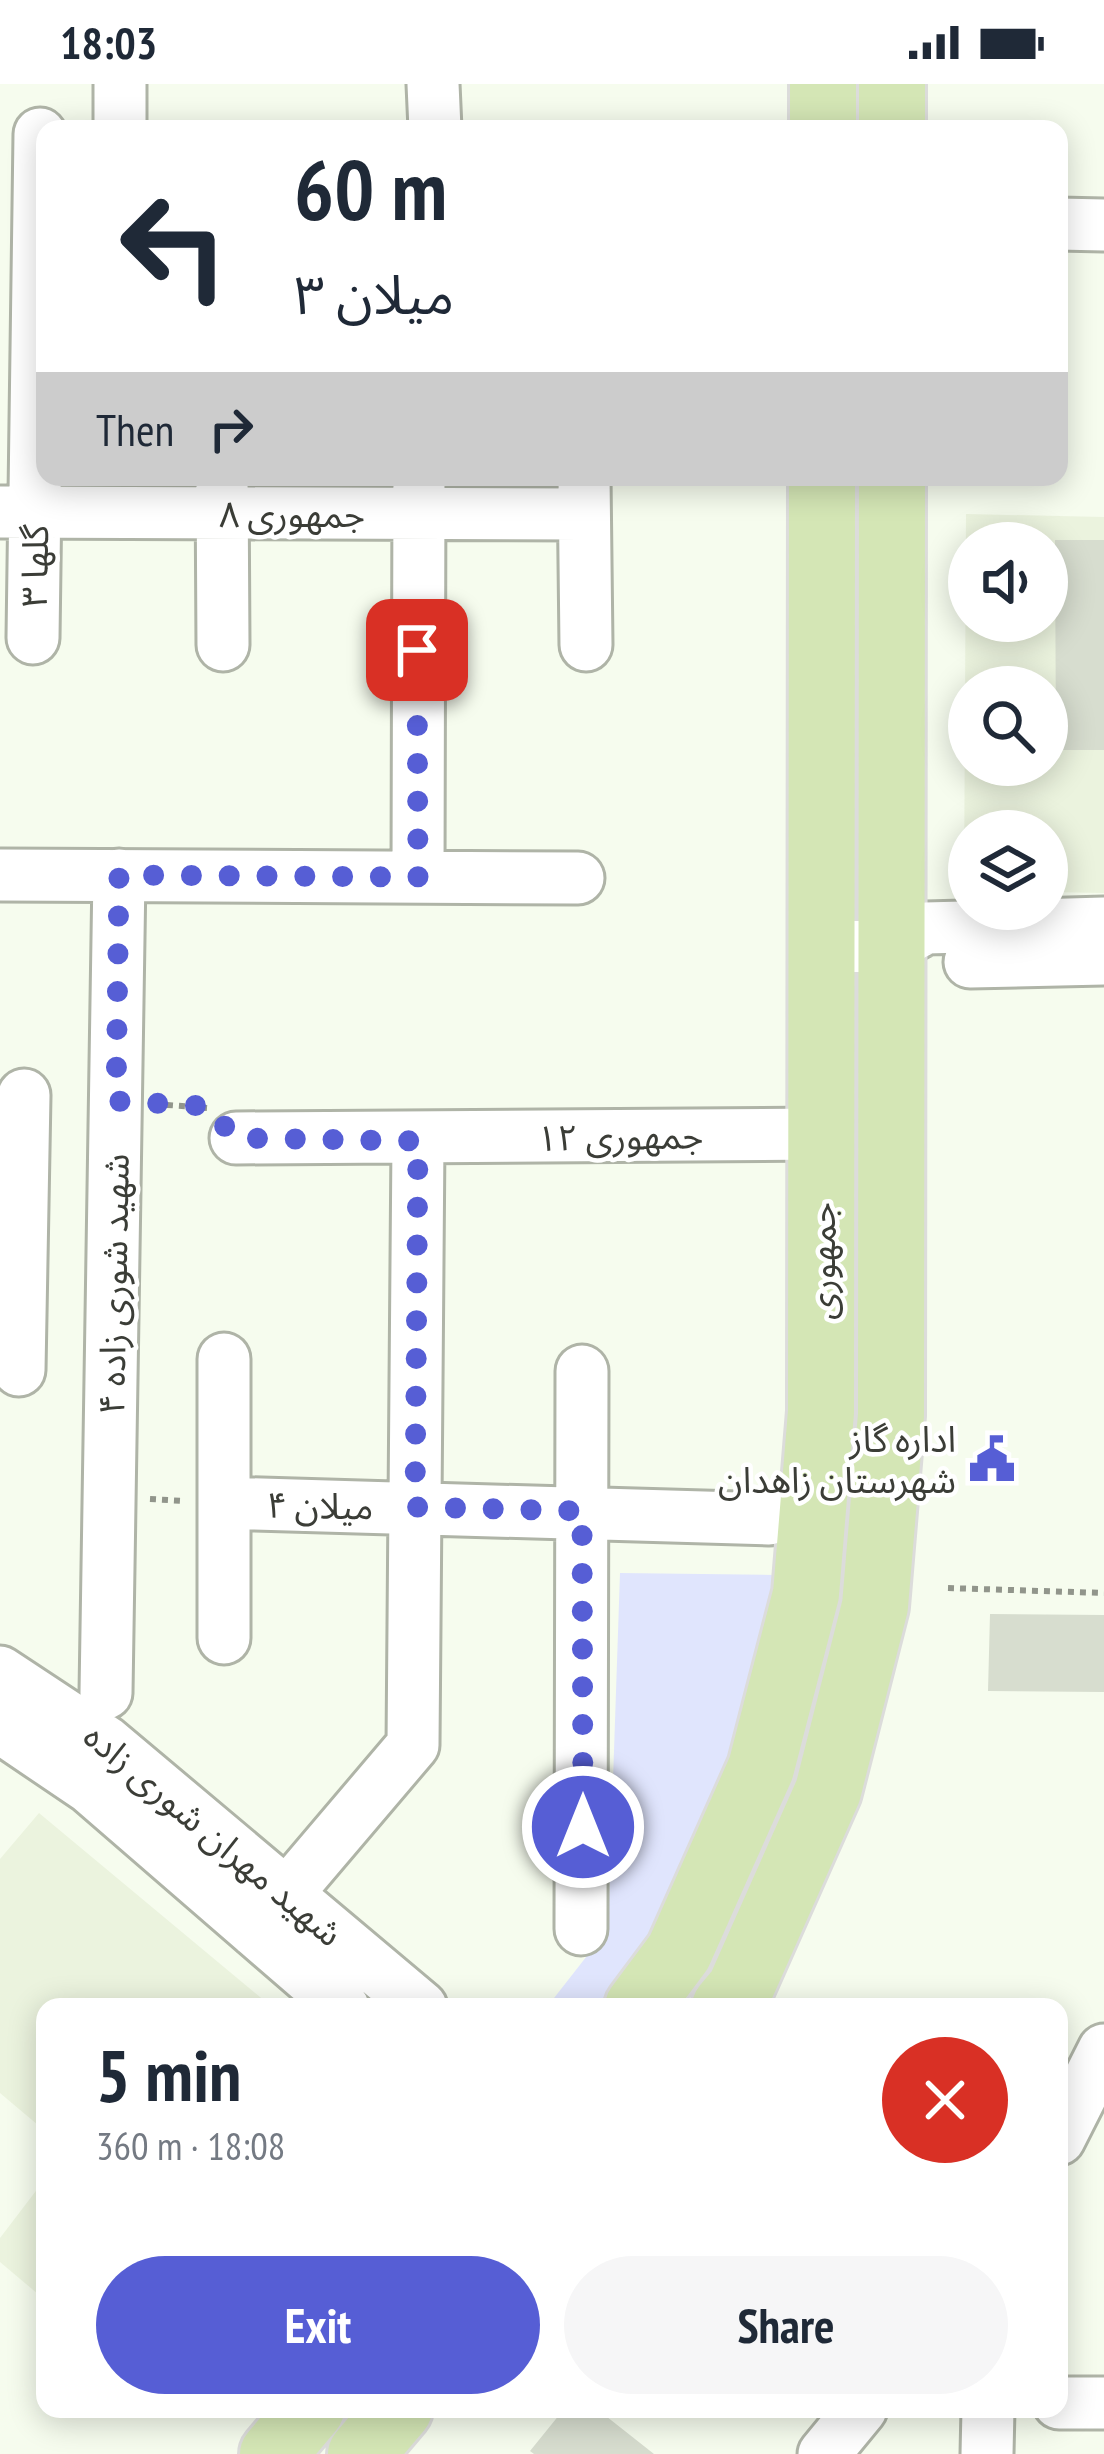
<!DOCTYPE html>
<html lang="en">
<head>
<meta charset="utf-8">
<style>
  body { margin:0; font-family:"PT Sans Narrow","Noto Sans Arabic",sans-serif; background:#f6f6f7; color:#1f2937; height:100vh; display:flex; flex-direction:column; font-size:45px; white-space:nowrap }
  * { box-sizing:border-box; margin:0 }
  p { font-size:39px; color:#747a83 }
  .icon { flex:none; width:66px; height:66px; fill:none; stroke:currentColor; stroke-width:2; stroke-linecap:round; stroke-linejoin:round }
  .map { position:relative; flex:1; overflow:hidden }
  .details { position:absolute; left:36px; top:1914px; width:1032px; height:420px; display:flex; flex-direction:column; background:#fff; border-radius:24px; box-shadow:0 6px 30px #0003 }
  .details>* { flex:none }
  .hud { position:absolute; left:36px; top:36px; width:1032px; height:366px; border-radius:24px; box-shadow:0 6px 30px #0003; background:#fff; color:#1f2937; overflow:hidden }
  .controls { position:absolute; left:948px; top:438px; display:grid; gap:24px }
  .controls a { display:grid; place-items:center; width:120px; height:120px; border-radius:50%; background:#fff; box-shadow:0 6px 30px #0003; font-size:60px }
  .pin { position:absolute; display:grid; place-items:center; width:102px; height:102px; color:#fff; margin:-51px; border-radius:24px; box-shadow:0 6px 18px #0006 }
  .me { position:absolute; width:132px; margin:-66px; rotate:0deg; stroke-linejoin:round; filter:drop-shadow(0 0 9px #0008) }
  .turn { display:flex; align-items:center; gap:42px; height:252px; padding:0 60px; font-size:54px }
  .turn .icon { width:156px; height:156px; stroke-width:2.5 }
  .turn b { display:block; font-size:84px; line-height:102px }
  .then { display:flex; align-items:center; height:114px; padding:0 60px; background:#0003; gap:24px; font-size:45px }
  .round { display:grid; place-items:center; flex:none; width:126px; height:126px; border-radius:63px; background:#f6f6f7 }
  .head { display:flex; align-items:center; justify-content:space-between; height:204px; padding:0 60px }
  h1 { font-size:72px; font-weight:700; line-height:90px }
  .action { display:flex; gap:24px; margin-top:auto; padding:24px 60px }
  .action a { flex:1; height:138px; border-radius:72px; background:#565ed5; color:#fff; font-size:48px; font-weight:700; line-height:138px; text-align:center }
  .action a+a { background:#f6f6f7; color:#1f2937 }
  .status { display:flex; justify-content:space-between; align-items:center; height:84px; padding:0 60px; background:#fff; direction:ltr }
  .status svg { height:33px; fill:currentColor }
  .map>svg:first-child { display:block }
  .built { fill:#ebf3de; fill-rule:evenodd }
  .green { fill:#e0e5fd }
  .building { fill:#d7ddcf }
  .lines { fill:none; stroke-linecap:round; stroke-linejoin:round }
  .minor-casing { stroke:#afb4a7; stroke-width:57 }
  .major-casing { stroke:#dcdcdb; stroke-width:72 }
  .path { stroke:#91958b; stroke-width:6; stroke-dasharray:6 6; stroke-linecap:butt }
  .minor { stroke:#fff; stroke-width:51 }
  .major { stroke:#d4e6b5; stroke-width:66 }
  .route { stroke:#565ed5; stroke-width:21; stroke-dasharray:0 37.8 }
  .labels { text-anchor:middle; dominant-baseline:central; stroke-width:9; stroke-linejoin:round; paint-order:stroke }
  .street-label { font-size:36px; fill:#3b3d37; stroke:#fff }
  .poi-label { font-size:36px; fill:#3b3d37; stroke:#fff; text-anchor:end }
</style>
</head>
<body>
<div class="status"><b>18:03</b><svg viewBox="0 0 49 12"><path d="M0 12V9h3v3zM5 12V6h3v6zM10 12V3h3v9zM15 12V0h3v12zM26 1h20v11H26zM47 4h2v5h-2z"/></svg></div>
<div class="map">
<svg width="1104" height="2370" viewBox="0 0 1104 2370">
  <rect width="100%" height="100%" fill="#f6fcee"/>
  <path class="built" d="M966,430L1104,433V809L1047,808V747H969V805H964ZM969,459H1047V537H969ZM969,603H1047V681H969Z
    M39,1729L272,1923H45V2047L0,2009V1775Z
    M45,2095V2216L0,2178V2154Z"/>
  <path class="green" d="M620,1489L774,1491C759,1644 690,1794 610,1923H547L608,1845Z"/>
  <path class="building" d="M1055,456H1104V666H1056Z
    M990,1530L1104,1531V1608L988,1607Z
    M564,2325H597L654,2370H534L530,2367Z"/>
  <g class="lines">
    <defs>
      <path id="minor" d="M120,0V45
        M433,0L435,45
        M1059,140L1104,141
        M584,393L586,561
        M222,394L223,561
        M0,428L584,430
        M33,554L40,50
        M0,791L578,794
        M418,793L419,393
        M821,863L892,862L926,844L1104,839
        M970,878L1104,875
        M236,1054L821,1050
        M224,1275V1554
        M19,1286L24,1011
        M224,1419L769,1435
        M0,1588L106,1658L421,1923
        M106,1609L119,791
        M0,1643L90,1704L343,1923
        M581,1845L582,1287
        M255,1847L413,1661L418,1057
        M1059,2055L1104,1966
        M1059,2319H1104
        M824,2370L861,2325
        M987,2370L988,2325"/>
      <path id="major" d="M823,45V0
        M892,45V0
        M638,1923L679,1868L761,1684L806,1510L821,1328L822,393
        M725,1923L740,1905L828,1707L875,1522L891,1331L892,393
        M273,2370L311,2325
        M361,2370L399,2325"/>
    </defs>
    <use href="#minor" class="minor-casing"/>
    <use href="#major" class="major-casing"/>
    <path class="path" d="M155,1020L207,1024
      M150,1415L184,1417
      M948,1504L1104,1509"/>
    <use href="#minor" class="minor"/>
    <use href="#major" class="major"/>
  </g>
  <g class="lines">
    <path class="route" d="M417,566L418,793L119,791L116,1017L205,1022L236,1054L418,1057L415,1423L582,1427L583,1743"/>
  </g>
  <defs>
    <symbol id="civic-bare" viewBox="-9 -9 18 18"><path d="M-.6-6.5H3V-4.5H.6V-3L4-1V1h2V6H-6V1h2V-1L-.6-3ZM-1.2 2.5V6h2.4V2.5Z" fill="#565ed5" stroke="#fff" stroke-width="2.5" paint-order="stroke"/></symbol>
  </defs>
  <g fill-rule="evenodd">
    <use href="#civic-bare" x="959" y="1342" width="66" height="66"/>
  </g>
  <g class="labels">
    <g class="street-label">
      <text x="292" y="429">جمهوری ۸</text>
      <text transform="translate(34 482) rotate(-89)">گلها ۳</text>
      <text transform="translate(620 1052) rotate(-1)">جمهوری ۱۲</text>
      <text transform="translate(821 1177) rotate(-90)">جمهوری</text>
      <text transform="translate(113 1200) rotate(-89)">شهید شوری زاده ۴</text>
      <text transform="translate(320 1421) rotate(1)">میلان ۴</text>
      <text transform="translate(214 1750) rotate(40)">شهید مهران شوری زاده</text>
    </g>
    <g class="poi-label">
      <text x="956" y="1354">اداره گاز<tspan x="956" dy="41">شهرستان زاهدان</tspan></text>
    </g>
  </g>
</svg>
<div class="controls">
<a><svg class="icon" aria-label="sound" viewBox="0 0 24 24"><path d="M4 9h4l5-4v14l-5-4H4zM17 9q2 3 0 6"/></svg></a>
<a><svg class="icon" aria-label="search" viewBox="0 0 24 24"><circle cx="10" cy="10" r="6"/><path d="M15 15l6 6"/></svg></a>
<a><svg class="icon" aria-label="layers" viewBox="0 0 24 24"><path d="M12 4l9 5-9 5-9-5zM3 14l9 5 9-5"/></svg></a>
</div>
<div class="pin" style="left:417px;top:566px;background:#d93025"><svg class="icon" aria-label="arrive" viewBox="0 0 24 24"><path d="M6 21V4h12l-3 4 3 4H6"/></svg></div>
<svg class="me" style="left:583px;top:1743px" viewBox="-20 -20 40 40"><circle r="17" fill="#565ed5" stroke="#fff" stroke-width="3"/><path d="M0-11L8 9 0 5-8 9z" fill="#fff"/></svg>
<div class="hud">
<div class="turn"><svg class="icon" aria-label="left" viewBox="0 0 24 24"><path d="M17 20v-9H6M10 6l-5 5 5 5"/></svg><div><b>60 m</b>میلان ۳</div></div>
<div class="then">Then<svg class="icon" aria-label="right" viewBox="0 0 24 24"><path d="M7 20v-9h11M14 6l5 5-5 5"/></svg></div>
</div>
<section class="details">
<div class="head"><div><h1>5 min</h1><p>360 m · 18:08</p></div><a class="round" style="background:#d93025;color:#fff"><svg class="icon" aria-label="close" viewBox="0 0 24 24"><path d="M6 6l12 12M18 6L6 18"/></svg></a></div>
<div class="action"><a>Exit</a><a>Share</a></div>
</section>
</div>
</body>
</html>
